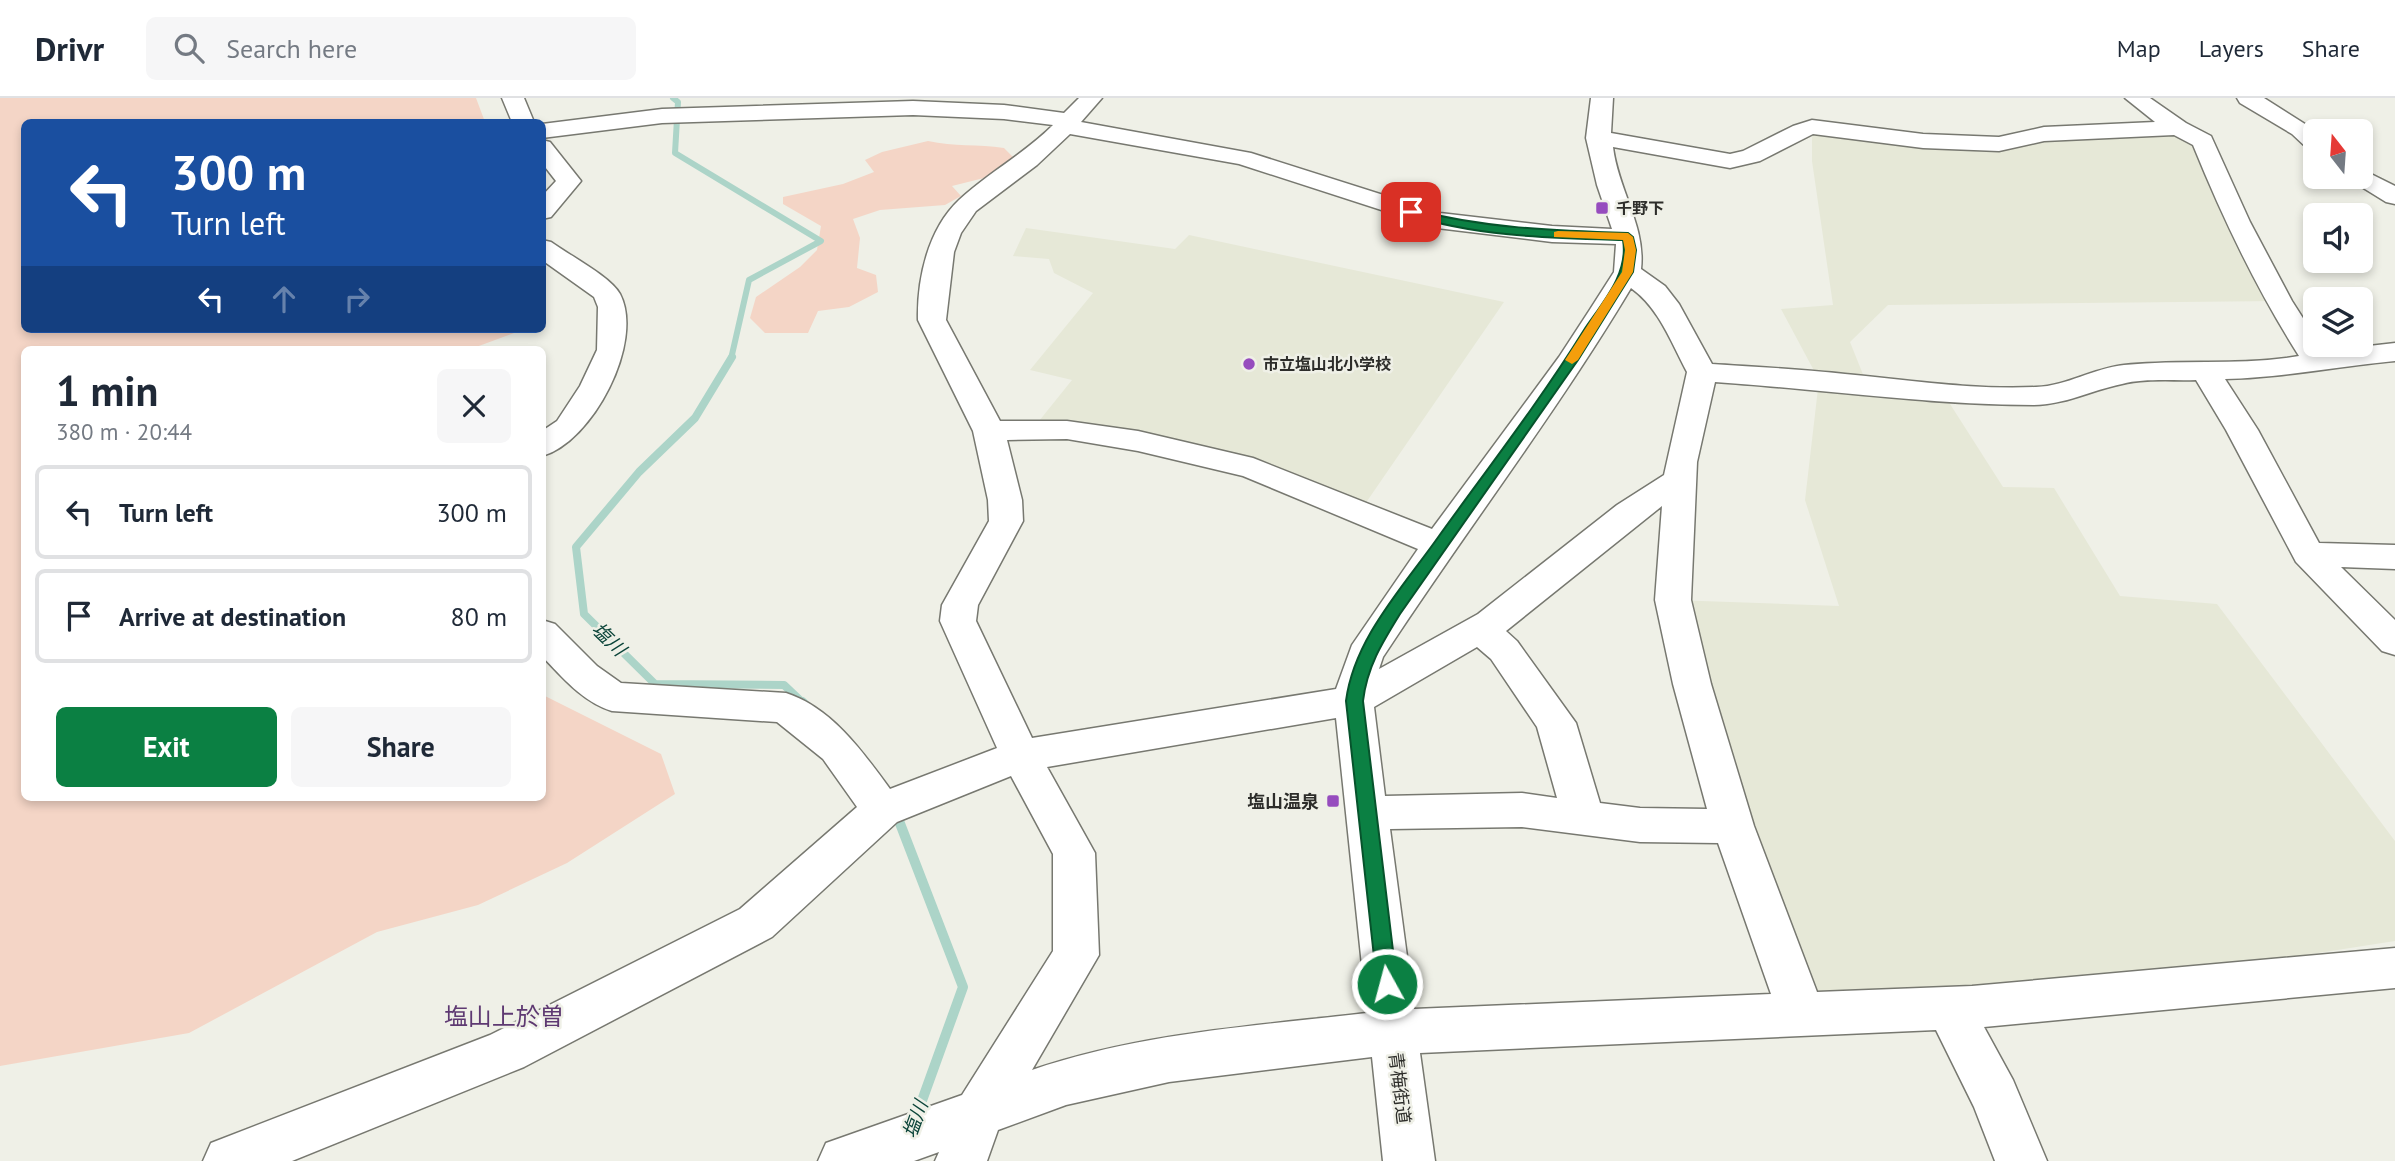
<!DOCTYPE html>
<html lang="en">
<head>
<meta charset="utf-8">
<style>
  body { margin:0; font-family:"PT Sans","Noto Sans JP",sans-serif; background:#f6f6f7; color:#1f2937; height:100vh; display:flex; flex-direction:column; font-size:26px; white-space:nowrap }
  * { box-sizing:border-box; margin:0 }
  p { font-size:23px; color:#747a83 }
  .icon { flex:none; width:38px; height:38px; fill:none; stroke:currentColor; stroke-width:2; stroke-linecap:round; stroke-linejoin:round }
  .map { position:relative; flex:1; overflow:hidden }
  .panel { position:absolute; left:21px; top:248px; width:525px; height:455px; display:flex; flex-direction:column; background:#fff; border-radius:10px; box-shadow:0 4px 10px #0003 }
  .panel>* { flex:none }
  .top-card { position:absolute; left:21px; top:21px; width:525px; height:214px; border-radius:10px; box-shadow:0 4px 10px #0003; background:#1a4fa0; color:#fff; overflow:hidden }
  .needle { width:46px; rotate:343deg }
  .buttons { position:absolute; left:2303px; top:21px; display:grid; gap:14px }
  .buttons a { display:grid; place-items:center; width:70px; height:70px; border-radius:10px; background:#fff; box-shadow:0 4px 10px #0003; font-size:35px }
  .pin { position:absolute; display:grid; place-items:center; width:60px; height:60px; color:#fff; margin:-30px; border-radius:14px; box-shadow:0 4px 10px #0006 }
  .me { position:absolute; width:77px; margin:-38px; rotate:353deg; stroke-linejoin:round; filter:drop-shadow(0 0 5px #0008) }
  .turn { display:flex; align-items:center; gap:24px; height:147px; padding:0 35px; font-size:32px }
  .turn .icon { width:91px; height:91px; stroke-width:2.5 }
  .turn b { display:block; font-size:49px; line-height:60px }
  .lanes { display:flex; align-items:center; height:66px; padding:0 35px; background:#0003; justify-content:center; gap:35px; direction:ltr }
  .lanes .off { opacity:.35 }
  .round { display:grid; place-items:center; flex:none; width:74px; height:74px; border-radius:10px; background:#f6f6f7 }
  .summary { display:flex; align-items:center; justify-content:space-between; height:119px; padding:0 35px }
  h1 { font-size:42px; font-weight:700; line-height:52px }
  .button { display:flex; gap:14px; margin-top:auto; padding:14px 35px }
  .button a { flex:1; height:80px; border-radius:10px; background:#0b8043; color:#fff; font-size:28px; font-weight:700; line-height:80px; text-align:center }
  .button a+a { background:#f6f6f7; color:#1f2937 }
  ul { padding:0; list-style:none }
  li { display:flex; align-items:center; gap:21px; height:94px; margin:0 14px 10px; padding:0 21px; border:4px solid #e0e1e3; border-radius:10px }
  li div { flex:1 }
  li b { display:block; font-size:26px }
  li em { font-style:normal }
  header { display:flex; align-items:center; gap:42px; box-sizing:border-box; height:98px; padding:0 35px; background:#fff; border-bottom:2px solid #e0e1e3 }
  header strong { font-size:33px }
  nav { display:flex; gap:38px; margin-inline-start:auto; font-size:24px }
  .search { width:490px; height:63px; background:#f6f6f7; display:flex; align-items:center; gap:18px; box-sizing:border-box; padding:0 24px; border-radius:10px; color:#747a83; font-size:26px }
  .map>svg:first-child { display:block }
  .built { fill:#e6e8d7 }
  .green { fill:#f4d5c6 }
  .lines { fill:none; stroke-linecap:round; stroke-linejoin:round }
  .stream-far2 { stroke:#acd4c8; stroke-width:6 }
  .stream-far1 { stroke:#acd4c8; stroke-width:8 }
  .stream { stroke:#acd4c8; stroke-width:10 }
  .minor-casing { stroke:#777870; stroke-width:3 }
  .minor { fill:#fff; fill-rule:evenodd }
  .route { fill:#0b8043; stroke:#07532c; stroke-width:2 }
  .slow { fill:#f59e0b }
  .poi-dot { fill:#964cbe; stroke:#eff0e7; stroke-width:2.5 }
  .labels { text-anchor:middle; dominant-baseline:central; stroke-width:5; stroke-linejoin:round; paint-order:stroke }
  .far-poi-label { font-size:16px; font-weight:bold; fill:#2d2d2a; stroke:#eff0e7; text-anchor:start }
  .poi-label { font-size:18px; font-weight:bold; fill:#2d2d2a; stroke:#eff0e7; text-anchor:end }
  .street-label { font-size:18px; fill:#2d2d2a; stroke:#eff0e7 }
  .water-label { font-size:19px; font-style:italic; fill:#0b4439; stroke:#eff0e7 }
  .near-quarter-label { font-size:24px; fill:#5e3972; stroke:#eff0e7 }
</style>
</head>
<body>
<header>
<strong>Drivr</strong>
<div class="search"><svg class="icon" aria-label="search" viewBox="0 0 24 24"><circle cx="10" cy="10" r="6"/><path d="M15 15l6 6"/></svg>Search here</div>
<nav><a>Map</a><a>Layers</a><a>Share</a></nav>
</header>
<div class="map">
<svg width="2395" height="1063" viewBox="0 0 2395 1063">
  <rect width="100%" height="100%" fill="#eff0e7"/>
  <path class="built" d="M1812,29L1923,43L2165,33L2203,43L2278,203L1888,207L1850,244L1868,289L1943,295L2003,389L2054,390L2120,498L2217,506L2395,743V843L1972,909L1802,916L1673,502L1839,508L1805,402L1819,282L1781,211L1833,207L1812,63Z
    M1026,130L1175,151L1189,137L1504,204L1363,409L1121,334L1039,323L1072,282L1030,272L1093,195L1054,175L1049,161L1013,158Z"/>
  <path class="green" d="M0,0H476L485,24H24V231H525L468,252H24V700H542L543,597L661,656L675,696L567,765L478,807L377,834L189,935L0,968Z
    M928,43C954,49 978,46 1004,50L1015,61L992,78L952,88L961,98L945,107L880,112L853,121L860,140L857,170L876,177L878,194L849,209L818,213L808,235H765L750,220L756,199L800,169L817,152L821,128L783,106V99L843,86L874,74L865,62L882,54Z"/>
  <g class="lines">
    <path class="stream-far2" d="M673,0L678,4L675,55L821,143L749,182L731,261"/>
    <path class="stream-far1" d="M732,259L695,320L639,374L576,449L584,516L655,586L784,587L804,606"/>
    <path class="stream" d="M802,604L805,607
      M896,715L963,889L915,1022"/>
    <defs>
      <path id="minor" d="M502,0H524L534,24H512Z
        M1079,0H1102L1081,24L1251,55L1440,115L1552,128L1612,131L1597,87L1586,40L1591,0H1613L1611,35L1730,56L1743,53L1793,28L1812,22L1923,36L1999,39L2044,29L2155,24L2125,0H2150L2186,25L2211,38L2250,124L2292,203L2315,239V247H2321L2325,253L2395,245V263C2338,268 2283,280 2225,281L2258,332L2319,445L2395,447V471L2341,469L2395,522V557L2382,553L2296,464L2226,332L2196,282C2173,283 2145,280 2122,286C2092,292 2064,307 2034,307C1927,307 1821,291 1715,284L1697,364L1691,502L1711,586L1754,728L1817,894L1972,888L2395,850V890L1984,929L2013,982L2047,1063H1995L1974,1009L1936,932L1420,955L1435,1063H1383L1372,959L1169,984L1066,1007L998,1032L987,1063H935L939,1054L914,1063H818L826,1045L962,997L1053,853V756L1011,678L897,724L772,839L524,969L292,1063H203L211,1045L490,937L740,811L857,709L823,661L777,624L612,613C583,604 563,580 542,558V522L555,526L597,568L621,585L786,595C832,610 863,654 890,691L997,650L940,523L942,507L989,423L988,402L973,333L918,222C917,181 928,131 959,102C989,74 1024,56 1053,27L1004,21L913,17L662,25L542,40V26L662,11L913,3L1004,7L1064,15ZM1070,36L1239,66L1437,130L1552,144L1616,146L1614,174L1589,213L1559,259L1432,431L1253,360L1138,333L1067,323H1000L946,222L954,154L961,135L976,113L1037,67ZM1813,36L1923,50L1999,53L2044,43L2174,37L2193,47C2223,121 2256,190 2299,258C2241,268 2183,261 2124,267C2094,270 2067,288 2036,289C1973,292 1908,282 1845,276C1801,271 1757,269 1712,266L1679,206L1665,188L1641,171C1646,128 1618,92 1613,49L1730,70L1760,63ZM1631,190C1659,210 1671,244 1687,274L1664,377L1617,407L1478,516L1379,571L1383,559C1464,435 1555,317 1631,190ZM1067,341L1138,353L1243,378L1418,451L1352,547L1336,591L1032,640L976,523L978,507L1023,423L1022,402L1007,342ZM1662,408L1655,502L1673,586L1707,711L1640,710L1600,705L1576,625L1517,543L1506,533ZM1477,549L1491,561L1537,629L1557,700L1522,695L1385,698L1374,609ZM1336,620L1367,915C1255,928 1140,935 1032,972L1099,857L1095,755L1047,669ZM1522,729L1640,744L1718,745L1771,896L1414,911L1390,731Z
        M2237,0H2264L2316,33L2315,52L2307,50L2292,36L2240,5Z
        M542,42L550,44L581,83L551,119L542,121V98L556,83L542,65Z
        M2361,71L2395,88V106L2386,104L2352,83L2349,79H2361Z
        M542,142L551,144C569,157 611,179 620,196C645,244 592,345 542,358V333L557,323L580,288L597,252L598,209L594,199L542,162Z"/>
    </defs>
    <use href="#minor" class="minor-casing"/>
    <use href="#minor" class="minor"/>
  </g>
  <path class="route" d="M1411,111C1482,130 1555,133 1628,135L1633,139L1636,152L1633,174L1578,262L1400,516C1382,545 1367,569 1363,603L1397,886L1394,892L1387,895L1380,892L1377,886L1346,603C1354,540 1404,488 1439,438C1488,370 1540,303 1584,232C1602,205 1629,176 1623,142C1552,140 1475,139 1407,116L1406,114Z"/>
  <path class="slow" d="M1558,133L1628,135L1633,139L1636,152L1633,174L1578,262L1572,266L1565,262L1622,174L1625,152L1623,142L1554,139V134Z"/>
  <g class="poi-dot">
    <rect x="1595" y="103" width="14" height="14" rx="3.5"/>
    <circle cx="1249" cy="266" r="7"/>
    <rect x="1326" y="696" width="14" height="14" rx="3.5"/>
  </g>
  <g class="labels">
    <g class="far-poi-label">
      <text x="1616" y="110">千野下</text>
      <text x="1263" y="266">市立塩山北小学校</text>
    </g>
    <g class="poi-label">
      <text x="1319" y="703">塩山温泉</text>
    </g>
    <g class="street-label">
      <text transform="translate(1400 990) rotate(83)">青梅街道</text>
    </g>
    <g class="water-label">
      <text transform="translate(609 541) rotate(44)">塩川</text>
      <text transform="translate(915 1021) rotate(-70)">塩川</text>
    </g>
    <g class="near-quarter-label">
      <text x="504" y="918">塩山上於曽</text>
    </g>
  </g>
</svg>
<div class="buttons">
<a><svg class="needle" viewBox="-14 -14 28 28"><path d="M0-13l5 13h-10z" fill="#e53935"/><path d="M0 13l5-13h-10z" fill="#747a83"/></svg></a>
<a><svg class="icon" aria-label="sound" viewBox="0 0 24 24"><path d="M4 9h4l5-4v14l-5-4H4zM17 9q2 3 0 6"/></svg></a>
<a><svg class="icon" aria-label="layers" viewBox="0 0 24 24"><path d="M12 4l9 5-9 5-9-5zM3 14l9 5 9-5"/></svg></a>
</div>
<div class="pin" style="left:1411px;top:114px;background:#d93025"><svg class="icon" aria-label="arrive" viewBox="0 0 24 24"><path d="M6 21V4h12l-3 4 3 4H6"/></svg></div>
<svg class="me" style="left:1387px;top:886px" viewBox="-20 -20 40 40"><circle r="17" fill="#0b8043" stroke="#fff" stroke-width="3"/><path d="M0-11L8 9 0 5-8 9z" fill="#fff"/></svg>
<div class="top-card">
<div class="turn"><svg class="icon" aria-label="left" viewBox="0 0 24 24"><path d="M17 20v-9H6M10 6l-5 5 5 5"/></svg><div><b>300 m</b>Turn left</div></div>
<div class="lanes"><svg class="icon" aria-label="left" viewBox="0 0 24 24"><path d="M17 20v-9H6M10 6l-5 5 5 5"/></svg><svg class="icon off" aria-label="ahead" viewBox="0 0 24 24"><path d="M12 20V5M6 11l6-6 6 6"/></svg><svg class="icon off" aria-label="right" viewBox="0 0 24 24"><path d="M7 20v-9h11M14 6l5 5-5 5"/></svg></div>
</div>
<section class="panel">
<div class="summary"><div><h1>1 min</h1><p>380 m · 20:44</p></div><a class="round"><svg class="icon" aria-label="close" viewBox="0 0 24 24"><path d="M6 6l12 12M18 6L6 18"/></svg></a></div>
<ul>
<li><svg class="icon" aria-label="left" viewBox="0 0 24 24"><path d="M17 20v-9H6M10 6l-5 5 5 5"/></svg><div><b>Turn left</b></div><em>300 m</em></li>
<li><svg class="icon" aria-label="arrive" viewBox="0 0 24 24"><path d="M6 21V4h12l-3 4 3 4H6"/></svg><div><b>Arrive at destination</b></div><em>80 m</em></li>
</ul>
<div class="button"><a>Exit</a><a>Share</a></div>
</section>
</div>
</body>
</html>
